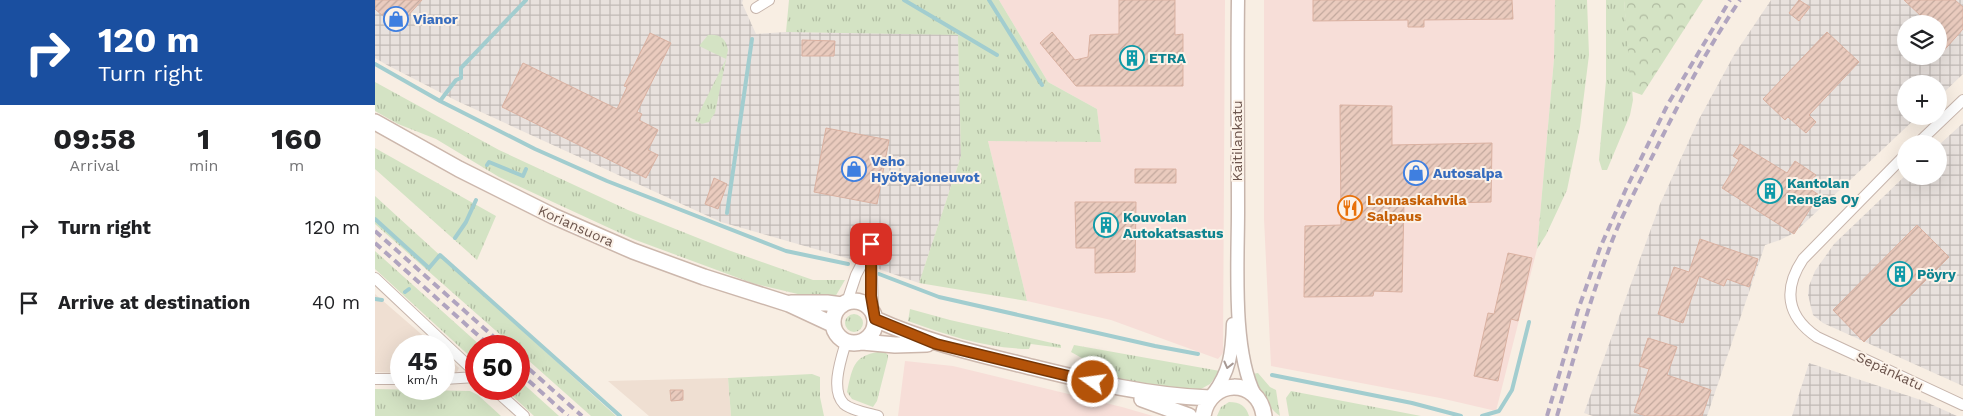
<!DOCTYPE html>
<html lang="en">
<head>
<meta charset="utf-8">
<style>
  body { margin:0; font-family:"Work Sans",sans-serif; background:#f2f2f2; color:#202124; height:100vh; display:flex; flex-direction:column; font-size:19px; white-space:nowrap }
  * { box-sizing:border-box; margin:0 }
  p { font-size:16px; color:#757577 }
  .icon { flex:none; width:28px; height:28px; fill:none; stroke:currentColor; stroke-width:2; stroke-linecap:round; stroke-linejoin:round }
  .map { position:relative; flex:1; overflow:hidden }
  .side { display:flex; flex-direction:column; background:#fff; width:375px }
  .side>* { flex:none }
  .top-card { background:#1a4fa0; color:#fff; overflow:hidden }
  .buttons { position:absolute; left:1522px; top:15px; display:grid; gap:10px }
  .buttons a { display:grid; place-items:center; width:50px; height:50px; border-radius:50%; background:#fff; box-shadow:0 5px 20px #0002; font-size:25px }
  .speed { position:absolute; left:15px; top:335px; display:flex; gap:10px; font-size:25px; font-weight:700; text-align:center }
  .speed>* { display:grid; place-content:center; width:65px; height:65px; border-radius:50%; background:#fff; box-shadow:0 5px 20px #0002; line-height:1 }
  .speed small { font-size:12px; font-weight:400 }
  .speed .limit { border:8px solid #d22; background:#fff; color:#111 }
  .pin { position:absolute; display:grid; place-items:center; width:42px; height:42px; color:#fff; margin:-21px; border-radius:10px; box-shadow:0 2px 8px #0006 }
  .me { position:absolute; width:55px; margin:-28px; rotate:284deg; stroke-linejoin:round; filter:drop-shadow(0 0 4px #0008) }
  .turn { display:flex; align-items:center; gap:18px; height:105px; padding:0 15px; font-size:22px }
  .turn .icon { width:65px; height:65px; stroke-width:2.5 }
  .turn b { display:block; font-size:35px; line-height:42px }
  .eta { display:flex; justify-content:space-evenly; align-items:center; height:85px; text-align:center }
  .eta b { font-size:30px; font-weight:700; line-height:35px }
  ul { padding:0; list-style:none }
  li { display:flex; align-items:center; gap:15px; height:75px; padding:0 15px }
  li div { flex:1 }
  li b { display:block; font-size:19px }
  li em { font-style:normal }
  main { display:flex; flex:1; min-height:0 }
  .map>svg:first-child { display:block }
  .residential { fill:#efdfd2 }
  .commercial { fill:#f7ded8 }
  .industrial { fill:url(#industrial-grid); fill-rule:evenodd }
  .grass { fill:url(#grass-tufts) }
  .forest { fill:url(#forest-crowns) }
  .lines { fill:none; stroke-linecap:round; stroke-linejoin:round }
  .stream { stroke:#a2cdcf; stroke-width:4 }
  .building { fill:url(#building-hatch); stroke:#dab1a1 }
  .minor-casing { stroke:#c7b5ac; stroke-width:12 }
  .tertiary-casing { stroke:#c7b5ac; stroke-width:15 }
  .secondary-casing { stroke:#ccb7ac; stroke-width:18 }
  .minor { stroke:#fff; stroke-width:10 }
  .tertiary { stroke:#fff; stroke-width:12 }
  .secondary { stroke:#fff; stroke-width:15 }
  .rail { stroke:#b0a4bf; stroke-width:4; stroke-dasharray:8 5; stroke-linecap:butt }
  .oneway { stroke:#a79994 }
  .route-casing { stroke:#753606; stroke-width:12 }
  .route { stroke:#b45309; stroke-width:9 }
  .labels { text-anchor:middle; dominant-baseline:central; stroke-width:4; stroke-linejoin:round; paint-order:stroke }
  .shop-label { font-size:14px; font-weight:bold; fill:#366cbe; stroke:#fcf2e8; text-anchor:start }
  .culture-label { font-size:14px; font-weight:bold; fill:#0d838f; stroke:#fcf2e8; text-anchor:start }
  .street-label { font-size:14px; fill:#6c554d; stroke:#fcf2e8 }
  .food-label { font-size:14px; font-weight:bold; fill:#c56008; stroke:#fcf2e8; text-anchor:start }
</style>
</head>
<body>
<main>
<section class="side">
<div class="top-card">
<div class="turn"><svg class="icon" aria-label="right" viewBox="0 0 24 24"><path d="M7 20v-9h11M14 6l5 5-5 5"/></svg><div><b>120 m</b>Turn right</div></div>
</div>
<div class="eta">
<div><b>09:58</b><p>Arrival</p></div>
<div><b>1</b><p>min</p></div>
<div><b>160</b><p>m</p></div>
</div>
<ul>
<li><svg class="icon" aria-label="right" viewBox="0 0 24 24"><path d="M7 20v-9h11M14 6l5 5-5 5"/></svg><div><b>Turn right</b></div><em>120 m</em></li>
<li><svg class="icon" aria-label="arrive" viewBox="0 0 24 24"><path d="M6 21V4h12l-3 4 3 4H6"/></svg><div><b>Arrive at destination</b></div><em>40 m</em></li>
</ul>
</section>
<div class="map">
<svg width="1588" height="416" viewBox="0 0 1588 416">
  <defs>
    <pattern id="industrial-grid" width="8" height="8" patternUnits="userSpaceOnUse" patternTransform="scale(1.25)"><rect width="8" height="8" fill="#e8e1dd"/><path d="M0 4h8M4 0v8" fill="none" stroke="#c0b9b5"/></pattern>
    <pattern id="grass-tufts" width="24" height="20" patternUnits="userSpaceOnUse" patternTransform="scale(1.25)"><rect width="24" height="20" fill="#d4e3c4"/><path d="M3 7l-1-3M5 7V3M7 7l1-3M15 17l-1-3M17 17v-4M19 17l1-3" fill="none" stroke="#b0bba1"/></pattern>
    <pattern id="forest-crowns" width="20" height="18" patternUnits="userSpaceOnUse" patternTransform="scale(1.25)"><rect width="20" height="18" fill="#d4e3c4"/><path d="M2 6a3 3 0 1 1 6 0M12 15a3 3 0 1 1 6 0" fill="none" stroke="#b0bba1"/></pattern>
    <pattern id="building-hatch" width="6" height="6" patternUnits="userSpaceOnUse" patternTransform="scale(1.25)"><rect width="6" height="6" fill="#eacbbe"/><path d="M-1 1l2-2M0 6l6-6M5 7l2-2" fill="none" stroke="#c2a89d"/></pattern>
  </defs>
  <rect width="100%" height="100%" fill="#f8eee3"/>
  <path class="residential" d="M0,294L60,346H26V373L0,372Z
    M69,354L84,368L81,374H69Z
    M353,378L356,416H274L233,381Z"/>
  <path class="commercial" d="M624,0H850L848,353L843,359L736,320L652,301L613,141H726L722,109L673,82Z
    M889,0H1180L1179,59L1162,249L1121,411L1065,398L896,366L889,219Z
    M530,361L578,366L747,407L778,416H523Z"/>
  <path class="industrial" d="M0,0H368L367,3L381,34L411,32L583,34L586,156L544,283L475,259L346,222L82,101L12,65L0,58Z
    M1396,0H1588V74L1564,97V84H1531V116H1543L1419,233L1405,240L1390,245L1332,416H1218L1209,413L1285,204L1323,121L1359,55ZM1531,24H1564V56H1531Z
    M1588,123V386L1448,323L1438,315L1433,295L1434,286L1440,271L1459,244L1531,175L1564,176V145Z
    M1434,363L1549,401L1582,416H1417Z"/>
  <path class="grass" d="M414,0H624L673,82L722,109L726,142L613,141L652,301L544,283L586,156L583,35L411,32Z
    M1180,0H1212L1214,55L1205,127L1192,190L1171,235L1162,249L1179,59Z
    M1231,0H1249L1258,100L1255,115L1232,170H1227L1224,160L1231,81Z
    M333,35C344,34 351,38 353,50L340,113L334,122L327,124L320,121L351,59L324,46Z
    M0,82L124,150L253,210L353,250L438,280H470L460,297L431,296L377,283L258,239L124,177L61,139L23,124L0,111Z
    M0,148L121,216L102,260L0,169Z
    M0,196L230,406L241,416H216L144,352V346H138L0,224Z
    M0,251L106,346H101V362L0,269Z
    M535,309L575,320L686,345V348L656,344L654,349C609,348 575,336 533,321Z
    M470 323a9 9 0 1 1 18 0a9 9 0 1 1-18 0Z
    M699,345L845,371L835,384L826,389L806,391L748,381L696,352Z
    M509,351L513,355V358L502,401L498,407L477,399L472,392C478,364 479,355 509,351Z
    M883,373L895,387L901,390L905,416C891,406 883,389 877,374Z
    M437,374L445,377V397L449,416H356L353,378Z
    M144,380L184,416H159L130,389H144Z
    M0,389L95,391L103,395L126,416H0Z
    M916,391L1046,416H1047H914L911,398Z
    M854,402C865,402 871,406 874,416H842L846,407Z"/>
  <path class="forest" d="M1249,0H1328L1267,95L1256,91Z"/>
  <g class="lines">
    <path class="stream" d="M151,0L86,68V78L81,80L65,101L160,149L232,181L411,251L473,264
      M529,0L622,55
      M614,0L667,85
      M0,64L65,101
      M112,165L114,162L148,176L151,169
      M352,213L377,39
      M0,219L54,268L65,255L245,416
      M80,238L91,222L101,200
      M504,274L564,297L780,346L823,354
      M30,292L34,289
      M0,299L7,300
      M897,375L1037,403L1086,416
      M1107,416L1124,411L1137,390L1154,322"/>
  </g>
  <path class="building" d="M0,0H47L22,28L0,9Z
    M744,0H800V35L808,34V86H701L665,43L677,32L700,60L713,57L715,35L744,34Z
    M938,0H1137L1138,19L1049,20V27H1033V20L938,21Z
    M1424,0L1435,7L1424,21L1414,13Z
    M1529,0H1580L1588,7V29L1564,56V24H1540L1547,17Z
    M1452,32L1484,62L1434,115L1441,122L1431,133L1413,117L1410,120L1388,99Z
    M275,33L296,43L262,112L267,114L264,120L283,130L273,150L283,155L271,178L127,107L148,63L242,109L252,87L249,86Z
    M427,40L460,41L459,56H427Z
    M965,105L1017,106V145L1117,143L1116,202L1029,204L1027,292L999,291L998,296L929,297L930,226L966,225Z
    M451,128L514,140L502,204L439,192Z
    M1365,144L1412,173L1420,161L1441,175L1432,187L1444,195L1419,234L1347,188L1364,160L1358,156Z
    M760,169H801V183H760Z
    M339,178L352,184L343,209L330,204Z
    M700,202H761L760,272L720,273V248H701Z
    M1542,225L1574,257L1489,342L1458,310Z
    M1325,239L1383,259L1374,287L1352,279L1349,286L1324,276L1308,323L1283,314L1299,267L1314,272Z
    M1133,253L1157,258L1143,321L1136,319L1123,381L1099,376L1113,313L1119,314Z
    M1273,338L1302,347L1292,375L1336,390L1327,416H1271L1259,412L1274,369L1264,366Z
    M295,390H308V400L296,401Z"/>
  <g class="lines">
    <defs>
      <path id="minor" d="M381,8L394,0
        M1542,144L1588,100
        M1531,154L1428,259C1408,289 1411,316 1442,337L1588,405
        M496,244L498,313
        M0,278L101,373
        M472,302L481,275L495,248
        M471,342C466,359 455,390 469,404C477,411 494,413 503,416
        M0,379H26
        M69,379L101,377
        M119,389L149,416"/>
      <path id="tertiary" d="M863,0C862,71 863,141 863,212C863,263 857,350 880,395
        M838,394C855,371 857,353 858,324"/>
      <path id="secondary" d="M0,122L84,169L178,216L258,251L329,277L414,304L457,324
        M458 322a21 21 0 1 1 42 0a21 21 0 1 1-42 0Z
        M416,303H452L467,305
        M500,319C551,342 599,353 652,366C713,381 772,396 835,398
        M487,342L520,345L552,344
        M767,399L814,416
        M828,416C834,378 884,377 889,416"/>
    </defs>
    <use href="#minor" class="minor-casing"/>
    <use href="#tertiary" class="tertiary-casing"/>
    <use href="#secondary" class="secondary-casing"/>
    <use href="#minor" class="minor"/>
    <use href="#tertiary" class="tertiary"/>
    <use href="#secondary" class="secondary"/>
    <path class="rail" d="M0,231L129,346
      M0,243L115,346
      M144,360L207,416
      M144,372L193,416
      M1172,416L1203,310L1225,248L1251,189L1293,104L1355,0
      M1182,416C1198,361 1213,306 1233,252C1244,220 1261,190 1276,159C1303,105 1331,50 1365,0"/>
  </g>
  <defs><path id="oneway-chevron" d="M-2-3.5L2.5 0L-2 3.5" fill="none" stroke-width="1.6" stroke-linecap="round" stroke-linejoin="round" transform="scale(1.25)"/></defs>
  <use class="oneway" href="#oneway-chevron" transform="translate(853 365) rotate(104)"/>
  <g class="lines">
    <defs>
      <path id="route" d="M496,244V296L500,319L561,344L718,382"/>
    </defs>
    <use href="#route" class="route-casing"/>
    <use href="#route" class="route"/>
  </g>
  <defs>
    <symbol id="shop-ring" viewBox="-11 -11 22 22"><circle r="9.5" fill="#fcf2e8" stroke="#3f7fe0" stroke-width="1.5"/><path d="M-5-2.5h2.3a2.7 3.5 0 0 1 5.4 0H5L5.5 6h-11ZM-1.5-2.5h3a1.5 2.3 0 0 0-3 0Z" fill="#3f7fe0"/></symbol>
    <symbol id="building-ring" viewBox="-11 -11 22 22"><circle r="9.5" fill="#fcf2e8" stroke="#0f9aa8" stroke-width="1.5"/><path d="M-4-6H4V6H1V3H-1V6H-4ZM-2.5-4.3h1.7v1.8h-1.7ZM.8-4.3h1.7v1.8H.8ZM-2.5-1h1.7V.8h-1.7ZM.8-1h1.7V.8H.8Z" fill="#0f9aa8"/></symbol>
    <symbol id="restaurant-ring" viewBox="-11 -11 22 22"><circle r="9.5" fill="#fcf2e8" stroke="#e8710a" stroke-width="1.5"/><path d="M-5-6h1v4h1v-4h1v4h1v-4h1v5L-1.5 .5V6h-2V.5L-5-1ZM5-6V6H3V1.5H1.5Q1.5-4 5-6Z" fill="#e8710a"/></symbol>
  </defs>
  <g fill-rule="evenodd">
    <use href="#shop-ring" x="7" y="5" width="28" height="28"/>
    <use href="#building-ring" x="743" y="44" width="28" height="28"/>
    <use href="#shop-ring" x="465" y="155" width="28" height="28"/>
    <use href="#shop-ring" x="1027" y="159" width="28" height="28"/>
    <use href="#building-ring" x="1381" y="177" width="28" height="28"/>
    <use href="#restaurant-ring" x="961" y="194" width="28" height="28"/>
    <use href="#building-ring" x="717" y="211" width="28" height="28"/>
    <use href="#building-ring" x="1511" y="260" width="28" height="28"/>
  </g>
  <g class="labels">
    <g class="shop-label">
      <text x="38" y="19">Vianor</text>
      <text x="496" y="161">Veho<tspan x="496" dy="16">Hyötyajoneuvot</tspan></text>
      <text x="1058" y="173">Autosalpa</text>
    </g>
    <g class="culture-label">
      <text x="774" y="58">ETRA</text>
      <text x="1412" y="183">Kantolan<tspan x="1412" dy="16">Rengas Oy</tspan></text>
      <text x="748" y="217">Kouvolan<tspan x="748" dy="16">Autokatsastus</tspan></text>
      <text x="1542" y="274">Pöyry</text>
    </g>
    <g class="street-label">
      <text transform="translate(862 141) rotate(-90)">Kaitilankatu</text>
      <text transform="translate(201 226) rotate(24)">Koriansuora</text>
      <text transform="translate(1515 371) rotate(25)">Sepänkatu</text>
    </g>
    <g class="food-label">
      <text x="992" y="200">Lounaskahvila<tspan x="992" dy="16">Salpaus</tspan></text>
    </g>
  </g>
</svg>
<div class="buttons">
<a><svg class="icon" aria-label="layers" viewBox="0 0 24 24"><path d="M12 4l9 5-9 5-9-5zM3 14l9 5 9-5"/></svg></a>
<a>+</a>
<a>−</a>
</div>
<div class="speed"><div>45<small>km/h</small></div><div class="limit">50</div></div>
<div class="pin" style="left:496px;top:244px;background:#d93025"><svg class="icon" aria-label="arrive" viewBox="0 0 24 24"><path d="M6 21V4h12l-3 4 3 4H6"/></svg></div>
<svg class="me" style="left:718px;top:382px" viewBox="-20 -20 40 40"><circle r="17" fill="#b45309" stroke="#fff" stroke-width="3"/><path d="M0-11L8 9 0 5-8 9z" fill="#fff"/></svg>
</div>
</main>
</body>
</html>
